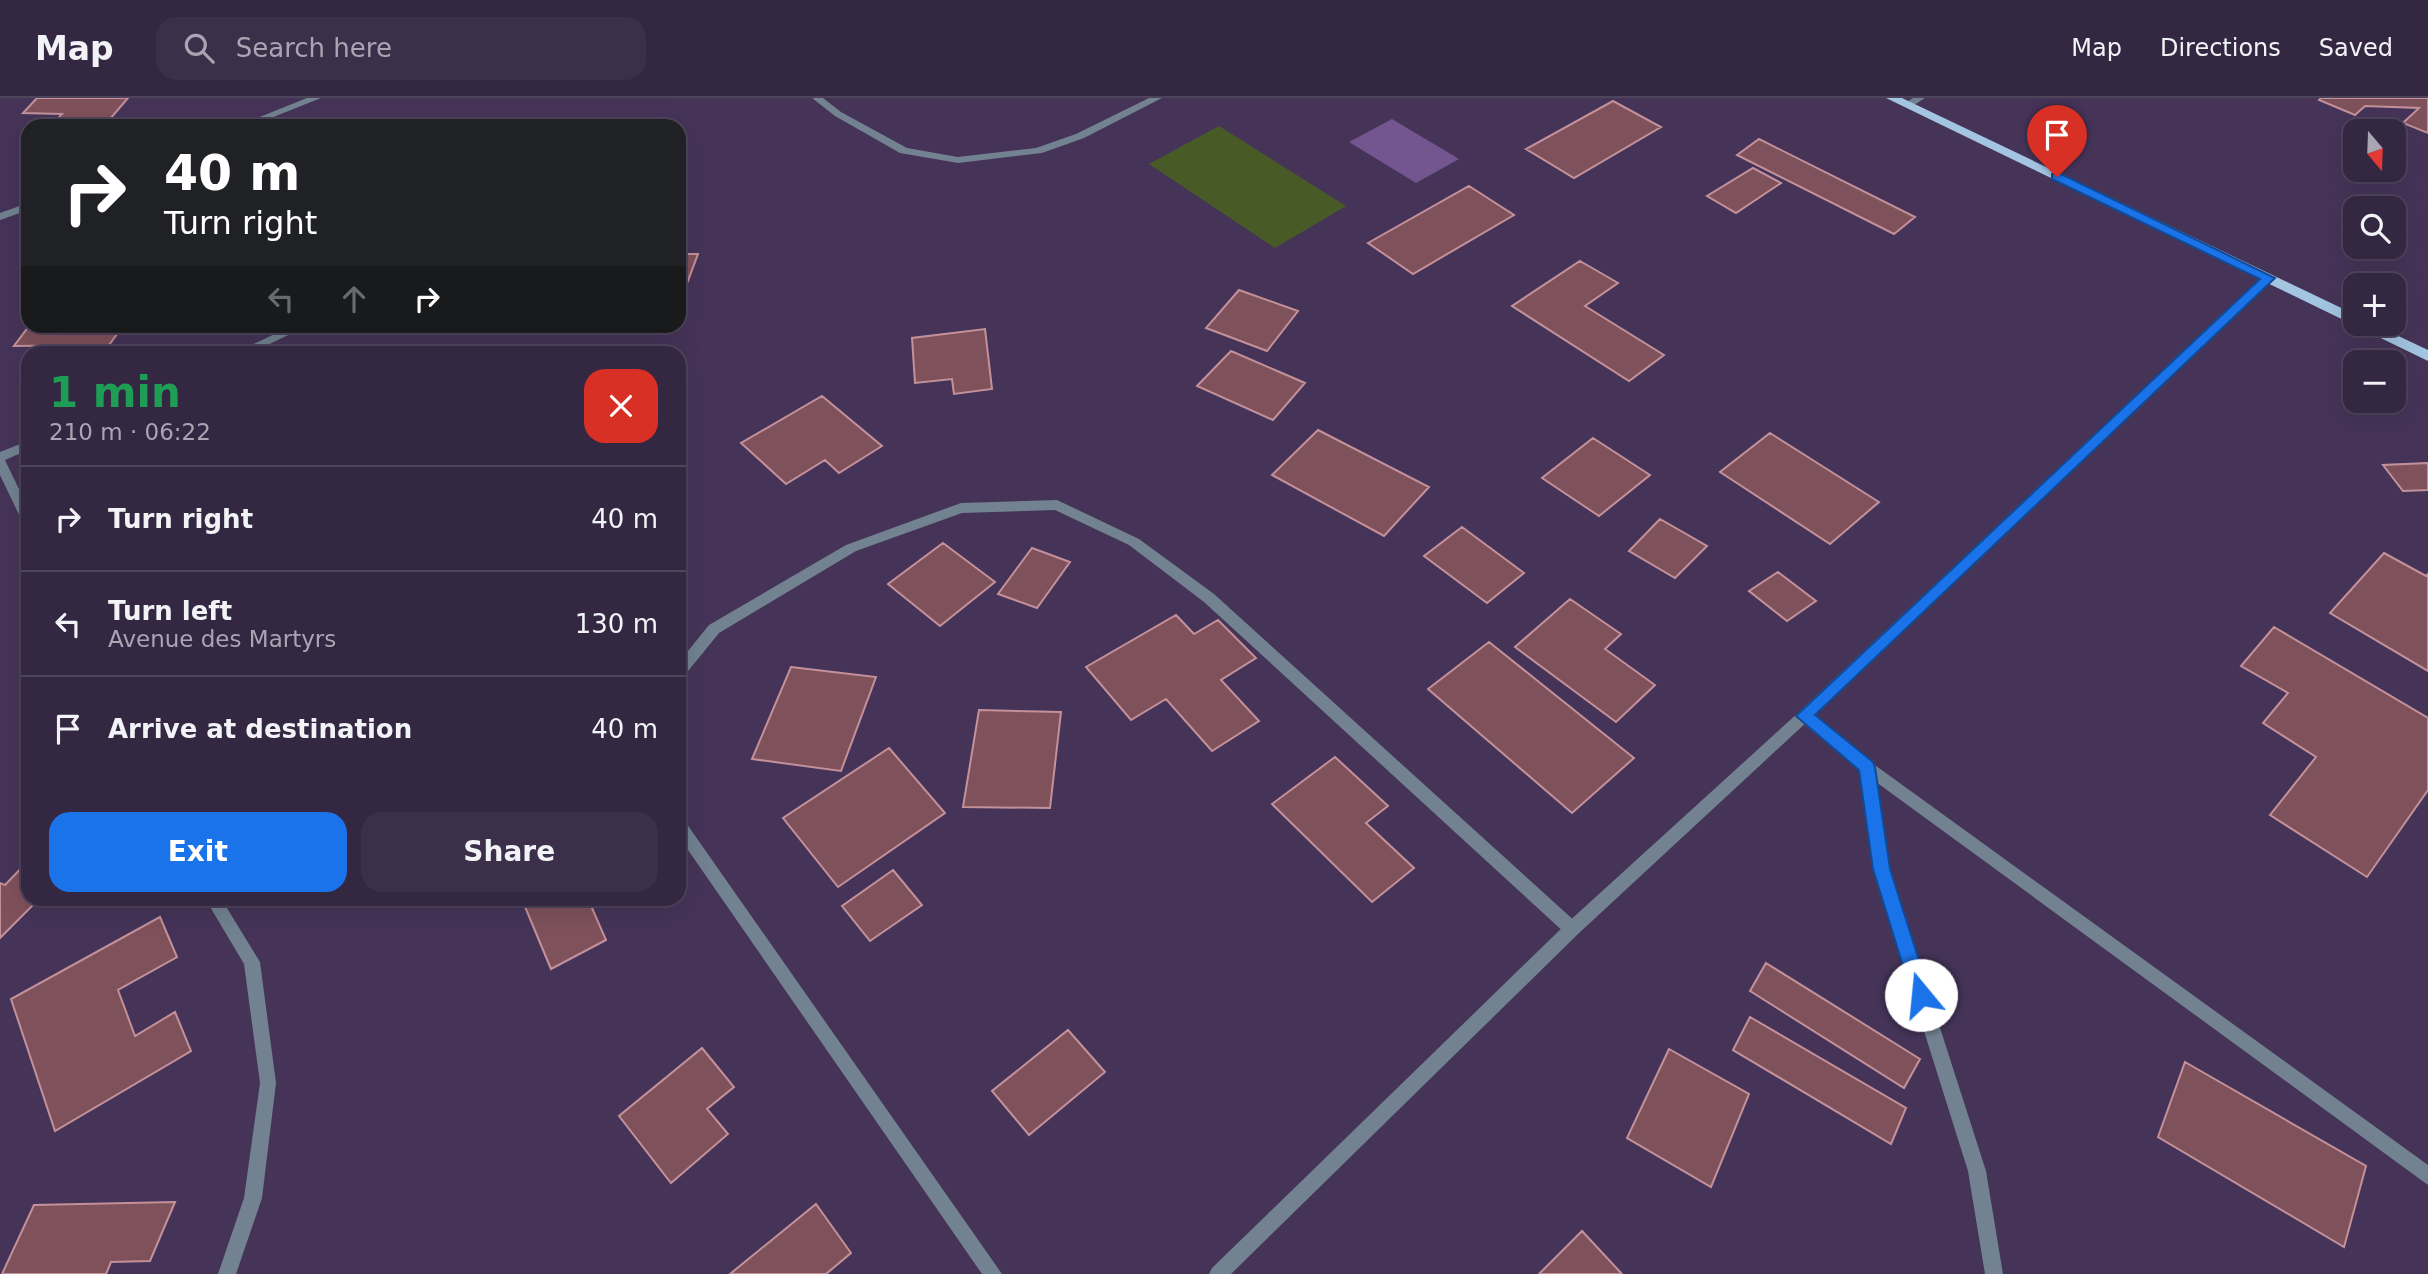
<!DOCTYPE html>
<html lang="en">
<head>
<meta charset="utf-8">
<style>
  body { margin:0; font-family:"DejaVu Sans",sans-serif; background:#3c2f49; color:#f1f3f6; height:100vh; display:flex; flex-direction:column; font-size:26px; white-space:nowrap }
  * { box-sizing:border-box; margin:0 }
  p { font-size:23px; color:#a9a5b2 }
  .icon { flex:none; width:38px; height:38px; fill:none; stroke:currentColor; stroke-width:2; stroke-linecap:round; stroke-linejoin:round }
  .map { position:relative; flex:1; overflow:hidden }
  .sheet { position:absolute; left:21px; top:248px; width:665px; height:560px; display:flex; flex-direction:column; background:#342742; border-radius:21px; box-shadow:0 7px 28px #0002,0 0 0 2px #4e445b }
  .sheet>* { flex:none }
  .top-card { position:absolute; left:21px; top:21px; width:665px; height:214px; border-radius:21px; box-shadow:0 7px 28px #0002,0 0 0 2px #4e445b; background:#202124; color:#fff; overflow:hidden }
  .needle { width:46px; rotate:161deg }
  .tools { position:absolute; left:2343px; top:21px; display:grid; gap:14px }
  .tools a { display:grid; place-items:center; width:63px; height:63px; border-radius:14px; background:#342742; box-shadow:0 7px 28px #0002,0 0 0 2px #4e445b; font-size:35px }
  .pin { position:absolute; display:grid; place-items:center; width:60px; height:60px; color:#fff; margin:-72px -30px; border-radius:50% 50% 50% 0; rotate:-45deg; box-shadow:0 0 7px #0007 }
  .pin .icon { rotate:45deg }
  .me { position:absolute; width:77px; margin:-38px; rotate:343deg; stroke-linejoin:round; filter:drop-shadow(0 0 5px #0008) }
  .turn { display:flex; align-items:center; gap:24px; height:147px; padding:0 28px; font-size:32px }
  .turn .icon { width:91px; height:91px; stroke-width:2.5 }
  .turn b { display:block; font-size:49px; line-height:60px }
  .lanes { display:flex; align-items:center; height:66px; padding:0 28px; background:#0003; justify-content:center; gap:35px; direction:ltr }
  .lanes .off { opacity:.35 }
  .round { display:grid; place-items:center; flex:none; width:74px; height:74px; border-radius:21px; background:#3c2f49 }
  .summary { display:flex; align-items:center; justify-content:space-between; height:119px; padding:0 28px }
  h1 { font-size:42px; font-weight:700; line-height:52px; color:#1e9e55 }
  .button { display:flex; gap:14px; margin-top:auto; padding:14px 28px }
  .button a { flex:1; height:80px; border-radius:21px; background:#1a73e8; color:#fff; font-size:28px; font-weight:700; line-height:80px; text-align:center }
  .button a+a { background:#3c2f49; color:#f1f3f6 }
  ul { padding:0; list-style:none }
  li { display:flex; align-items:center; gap:21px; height:105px; padding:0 28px; border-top:2px solid #4e445b }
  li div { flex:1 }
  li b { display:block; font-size:26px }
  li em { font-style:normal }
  header { display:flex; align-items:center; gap:42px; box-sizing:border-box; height:98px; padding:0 35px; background:#342742; border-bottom:2px solid #4e445b }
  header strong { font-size:33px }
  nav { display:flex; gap:38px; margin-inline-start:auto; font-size:24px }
  .search { width:490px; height:63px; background:#3c2f49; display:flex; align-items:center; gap:18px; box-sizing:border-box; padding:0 24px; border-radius:21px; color:#a9a5b2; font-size:26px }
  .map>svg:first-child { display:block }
  .green { fill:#485b26 }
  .water { fill:#735690 }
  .building { fill:#7f515b; stroke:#c4919b; stroke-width:2 }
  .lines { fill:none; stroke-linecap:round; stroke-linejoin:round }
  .service { fill:#728290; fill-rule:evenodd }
  .minor { fill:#728290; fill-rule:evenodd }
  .tertiary { fill:#728290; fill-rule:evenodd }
  .primary { fill:#a4c5e2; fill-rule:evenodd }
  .route { fill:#1a73e8; stroke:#114b97; stroke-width:2 }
</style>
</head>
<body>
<header>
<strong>Map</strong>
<div class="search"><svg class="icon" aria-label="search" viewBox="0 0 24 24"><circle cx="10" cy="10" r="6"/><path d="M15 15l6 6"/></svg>Search here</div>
<nav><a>Map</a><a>Directions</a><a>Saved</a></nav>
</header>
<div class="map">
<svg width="2428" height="1176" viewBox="0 0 2428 1176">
  <rect width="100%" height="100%" fill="#453458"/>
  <path class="green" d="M1219,28L1346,108L1275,150L1149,66Z"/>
  <path class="water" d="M1392,21L1459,61L1416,85L1349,44Z"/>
  <path class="building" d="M37,0H128L104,28H51L62,16L23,15Z
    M2321,0H2428V35L2403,25L2419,10L2365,8L2355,17L2319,2Z
    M1613,3L1661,29L1574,80L1526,51Z
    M1759,41L1915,119L1894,136L1737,57Z
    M1753,70L1781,85L1736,115L1707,98Z
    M1469,88L1514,117L1413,176L1368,145Z
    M679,156H698L679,207Z
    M1580,163L1618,185L1585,208L1664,257L1629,283L1512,208Z
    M1239,192L1298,213L1267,253L1206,230Z
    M29,228H123L109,247L14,248Z
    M985,231L992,291L954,296L952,281L915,285L912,240Z
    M1231,253L1305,285L1273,322L1197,288Z
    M822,298L882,348L839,375L825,362L786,386L741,345Z
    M1318,332L1429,389L1384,438L1272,377Z
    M1770,335L1879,404L1830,446L1720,374Z
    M1593,340L1650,377L1599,418L1542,380Z
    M2428,365V392L2403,393L2383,367Z
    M1660,421L1707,448L1675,480L1629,453Z
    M1462,429L1524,475L1487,505L1424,458Z
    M943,445L995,484L940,528L888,486Z
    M1032,450L1070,464L1037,510L998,496Z
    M2384,455L2426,478L2428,476V573L2330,515Z
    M1778,474L1816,503L1787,523L1749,493Z
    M1570,501L1621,536L1605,551L1655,587L1616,624L1515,549Z
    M1176,517L1194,536L1218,522L1256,560L1221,582L1259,623L1212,653L1166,601L1131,622L1086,569Z
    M2274,529L2428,620V692L2367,779L2270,717L2316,659L2263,625L2288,595L2241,568Z
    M1489,544L1634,660L1572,715L1428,591Z
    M791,569L876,579L841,673L752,661Z
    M979,612L1061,614L1050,710L963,709Z
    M889,650L945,715L838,789L783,720Z
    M1335,659L1388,708L1366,725L1414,770L1372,804L1272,706Z
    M28,763V802H38L0,840V785L5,787Z
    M893,772L922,807L870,843L842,808Z
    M529,802H608L592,810L606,842L551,871L523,804Z
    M160,819L177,859L118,892L135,938L175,914L191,953L55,1033L11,901Z
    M1766,865L1920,961L1904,990L1750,893Z
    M1750,919L1906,1010L1891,1046L1733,952Z
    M1068,932L1105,974L1029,1037L992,993Z
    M702,950L734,989L707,1011L728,1036L671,1085L619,1018Z
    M1669,951L1749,996L1711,1089L1627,1040Z
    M2185,964L2366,1068L2344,1149L2158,1039Z
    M175,1104L150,1163L111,1164L106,1176H2L34,1107Z
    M816,1106L851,1155L826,1176H730Z
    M1582,1133L1622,1176H1539Z"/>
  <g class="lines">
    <path class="service" d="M307,0H321L251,28H237Z
      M812,0H823L841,14L907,50L958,59L1036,50L1076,36L1149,0H1162L1084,40L1042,55L958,65L900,55L835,18Z
      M28,105V112L0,122V115Z
      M292,228H307L249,256H232Z
      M28,343V352L5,362L28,410V428L22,423L0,377V354Z"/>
    <path class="minor" d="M1057,402L1139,441L1214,496L1578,826L1580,831L1578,836L1572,838L1566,836L1204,504L1129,447L1055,412L962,415L856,453L719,535L684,578L679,580V564L709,527L846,447L961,405Z
      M1804,612L1872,665L2428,1067V1087L1876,684L1889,771L1986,1073L2003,1176H1985L1968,1073L1873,771L1860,672L1799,622L1797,618L1799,614Z
      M679,720L684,722L1002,1176H982L679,739Z
      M206,802H222L260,864L276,985L262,1100L236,1176H218L244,1100L260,985L244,866Z"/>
    <path class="tertiary" d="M1913,0H1925L1911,9H1905V5Z
      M2268,176L2274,180L2272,183L1809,622L1578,836L1231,1176H1209L1212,1170L1566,826L1799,614L2264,177Z"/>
    <path class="primary" d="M1886,0H1902L2356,217V226H2373L2428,252V263Z"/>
  </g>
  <path class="route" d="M2052,76H2061L2275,180L1815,617L1873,664L1875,669L1890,771L1930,897L1928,903L1921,906L1914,903L1912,897L1873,771L1859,672L1796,618L2260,181L2052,81Z"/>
</svg>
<div class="tools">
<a><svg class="needle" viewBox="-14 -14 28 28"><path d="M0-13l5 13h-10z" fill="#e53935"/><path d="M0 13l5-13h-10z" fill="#a9a5b2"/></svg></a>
<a><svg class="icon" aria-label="search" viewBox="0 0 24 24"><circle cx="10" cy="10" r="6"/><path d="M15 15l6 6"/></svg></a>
<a>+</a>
<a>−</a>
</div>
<div class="pin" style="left:2057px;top:79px;background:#d93025"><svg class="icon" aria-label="arrive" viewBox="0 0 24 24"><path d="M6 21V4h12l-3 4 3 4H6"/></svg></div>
<svg class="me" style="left:1921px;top:897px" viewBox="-20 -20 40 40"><circle r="19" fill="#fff"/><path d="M0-13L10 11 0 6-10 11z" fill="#1a73e8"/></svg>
<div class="top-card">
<div class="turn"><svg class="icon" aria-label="right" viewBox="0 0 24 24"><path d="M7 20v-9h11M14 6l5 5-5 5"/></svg><div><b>40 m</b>Turn right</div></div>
<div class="lanes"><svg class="icon off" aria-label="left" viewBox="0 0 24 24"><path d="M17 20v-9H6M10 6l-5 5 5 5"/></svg><svg class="icon off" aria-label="ahead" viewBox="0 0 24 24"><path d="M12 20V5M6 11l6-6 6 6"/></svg><svg class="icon" aria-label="right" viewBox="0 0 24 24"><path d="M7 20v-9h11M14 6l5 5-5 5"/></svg></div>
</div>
<section class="sheet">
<div class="summary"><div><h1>1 min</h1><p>210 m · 06:22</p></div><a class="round" style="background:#d93025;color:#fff"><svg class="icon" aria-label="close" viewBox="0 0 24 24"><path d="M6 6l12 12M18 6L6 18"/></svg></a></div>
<ul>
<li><svg class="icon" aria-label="right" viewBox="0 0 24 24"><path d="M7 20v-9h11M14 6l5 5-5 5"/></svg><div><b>Turn right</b></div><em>40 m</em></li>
<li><svg class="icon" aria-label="left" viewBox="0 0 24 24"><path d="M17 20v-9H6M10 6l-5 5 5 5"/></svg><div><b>Turn left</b><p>Avenue des Martyrs</p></div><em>130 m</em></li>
<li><svg class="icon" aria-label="arrive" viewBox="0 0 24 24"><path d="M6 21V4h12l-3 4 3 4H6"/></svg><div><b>Arrive at destination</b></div><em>40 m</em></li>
</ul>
<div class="button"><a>Exit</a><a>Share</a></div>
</section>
</div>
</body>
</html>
